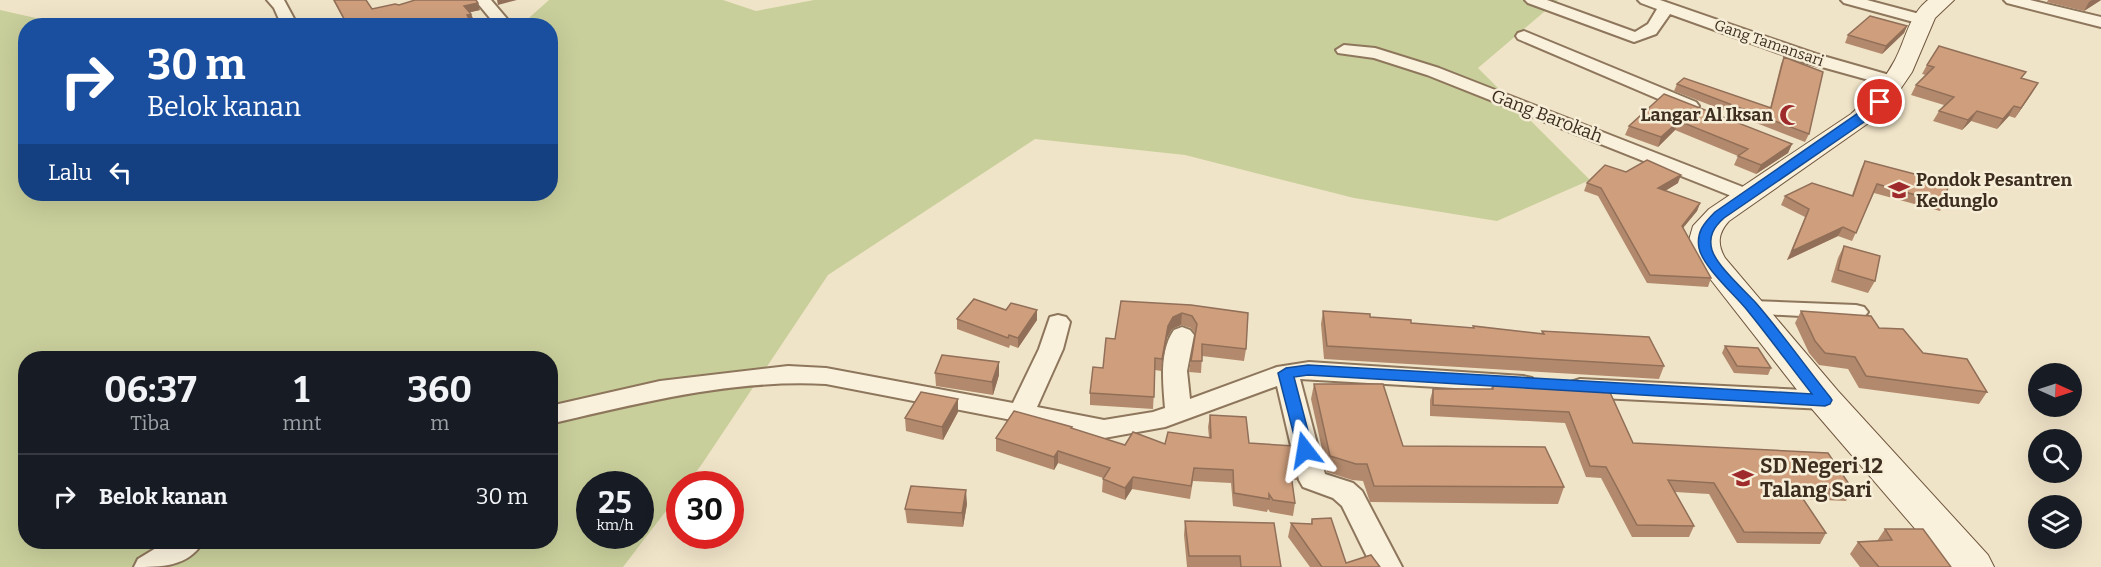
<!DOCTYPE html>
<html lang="id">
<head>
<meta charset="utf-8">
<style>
  body { margin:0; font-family:Bitter,serif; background:#242831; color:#f1f3f6; height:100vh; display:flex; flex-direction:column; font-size:22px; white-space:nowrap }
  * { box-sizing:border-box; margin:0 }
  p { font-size:20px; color:#9ea1a6 }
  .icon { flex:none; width:33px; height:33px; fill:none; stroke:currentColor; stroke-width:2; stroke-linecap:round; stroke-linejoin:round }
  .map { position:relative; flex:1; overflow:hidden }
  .details { position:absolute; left:18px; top:351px; width:540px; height:198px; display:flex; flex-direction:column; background:#171b24; border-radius:24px; box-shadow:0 6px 24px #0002 }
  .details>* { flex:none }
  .guide { position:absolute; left:18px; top:18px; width:540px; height:183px; border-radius:24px; box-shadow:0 6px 24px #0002; background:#1a4fa0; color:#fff; overflow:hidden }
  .needle { width:39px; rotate:93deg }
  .tools { position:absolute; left:2028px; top:363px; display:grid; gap:12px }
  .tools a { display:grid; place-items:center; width:54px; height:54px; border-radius:50%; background:#171b24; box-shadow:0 6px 24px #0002; font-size:30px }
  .speed { position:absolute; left:576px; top:471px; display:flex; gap:12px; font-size:30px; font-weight:700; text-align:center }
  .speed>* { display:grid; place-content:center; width:78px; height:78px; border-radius:50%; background:#171b24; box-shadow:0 6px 24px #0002; line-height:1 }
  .speed small { font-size:15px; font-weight:400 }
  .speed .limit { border:9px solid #d22; background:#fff; color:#111 }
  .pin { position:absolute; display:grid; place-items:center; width:51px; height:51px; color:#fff; margin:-26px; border:3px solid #fff; border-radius:50%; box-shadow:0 2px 6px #0007 }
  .me { position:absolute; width:66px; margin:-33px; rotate:346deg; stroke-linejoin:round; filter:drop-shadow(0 0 4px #0008) }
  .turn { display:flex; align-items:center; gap:21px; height:126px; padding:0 30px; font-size:27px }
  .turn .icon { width:78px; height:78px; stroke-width:2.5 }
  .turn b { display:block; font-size:42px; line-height:51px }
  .then { display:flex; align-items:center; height:57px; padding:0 30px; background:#0003; gap:12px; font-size:22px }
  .eta { display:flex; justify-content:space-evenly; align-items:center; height:102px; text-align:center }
  .eta b { font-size:36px; font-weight:700; line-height:42px }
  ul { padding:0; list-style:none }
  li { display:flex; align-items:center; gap:18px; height:84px; padding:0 30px; border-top:2px solid #363941 }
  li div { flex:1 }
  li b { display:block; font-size:22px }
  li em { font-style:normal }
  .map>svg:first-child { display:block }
  .green { fill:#c9cf9b; fill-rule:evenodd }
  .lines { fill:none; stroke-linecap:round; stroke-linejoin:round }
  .street-casing { stroke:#8d765c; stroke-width:4 }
  .secondary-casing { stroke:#6f573f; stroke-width:2 }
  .street { fill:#faf1dc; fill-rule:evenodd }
  .secondary { fill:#faf1dc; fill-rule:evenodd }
  .wall { fill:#b2896c }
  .shaded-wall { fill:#916f58 }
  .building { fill:#cf9f7d; stroke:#916f58; stroke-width:1.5 }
  .route { fill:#1a73e8; stroke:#114b97; stroke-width:1.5 }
  .labels { text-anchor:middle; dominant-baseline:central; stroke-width:5; stroke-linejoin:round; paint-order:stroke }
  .far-street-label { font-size:15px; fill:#3d2e20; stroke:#f7eed8 }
  .poi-label { font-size:18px; font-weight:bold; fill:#3d2e20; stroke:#f7eed8; text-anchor:end }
  .street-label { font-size:18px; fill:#3d2e20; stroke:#f7eed8 }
  .near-poi-label { font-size:21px; font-weight:bold; fill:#3d2e20; stroke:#f7eed8; text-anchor:start }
</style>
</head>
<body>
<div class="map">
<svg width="2101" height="567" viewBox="0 0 2101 567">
  <rect width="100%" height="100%" fill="#f0e4c8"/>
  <path class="green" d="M549,0H723L756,11L814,0H1558L1478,68L1590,180L1497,221L1354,198L1185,155L1035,139L828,275L702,464L687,484H680L679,494L623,567H0V10L67,25L26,26V194H550V26L521,25ZM26,358H550V542H26ZM590,484H640V536H590Z"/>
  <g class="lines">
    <defs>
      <path id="street" d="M267,0H284L298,26H282L274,8Z
        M475,0H491L508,20L506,23H494Z
        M1525,0H1547L1635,32L1648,24L1657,9L1641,3L1638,0H1660L1816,54L1900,78L1903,82L1900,86L1894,87L1804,62L1670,14L1656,34L1634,42L1528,3Z
        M1841,0H1867L1927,16L1929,19L1921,24L1844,3Z
        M2004,0H2030L2101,17V27L2007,3Z
        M1524,31L1696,102L1699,106L1696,110H1684L1518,39L1516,36L1518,33Z
        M1344,45L1375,48L1439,68L1753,191L1756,195L1753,199H1739L1427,75L1374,58L1338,53L1336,50Z
        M1752,301L1856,305L1864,307L1868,312L1864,317L1856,319L1744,313L1740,308L1744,303Z
        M1058,315L1066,317L1070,322L1063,349L1037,407L1104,420L1153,412L1165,408C1163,383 1159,351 1174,330L1182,327L1190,330L1194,335L1187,371L1190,399L1277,367L1309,362L1523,376L1532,378L1536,384L1532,390L1523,392L1300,379L1325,474L1353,483L1362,491L1402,567H1372L1342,506L1333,498L1303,487L1299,480L1277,386L1165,427L1104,438L826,384C733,379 640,403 550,424V406L660,381L788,366L826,368L1013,403L1039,349L1050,317Z
        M1580,379L1825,391L1834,394L1838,400L1834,406L1825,409L1580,397L1571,394L1567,388L1571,382Z
        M166,542H203C188,567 161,567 134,567L138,559Z"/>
      <path id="secondary" d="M1928,0H1954L1935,18L1912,72L1897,94L1877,117L1729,221C1718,233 1717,244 1725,258L1838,391L1988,555L1994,567H1948L1812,409L1697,262L1691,251L1689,240L1693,226L1709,209L1851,114C1869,98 1884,81 1895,60C1906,39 1909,15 1928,0Z"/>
    </defs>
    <use href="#street" class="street-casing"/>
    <use href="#secondary" class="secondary-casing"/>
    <use href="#street" class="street"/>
    <use href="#secondary" class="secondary"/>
  </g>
  <path class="wall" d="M333,0H366L372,9L399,5L480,10L470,12L474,21L471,22L473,26H347Z
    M2048,0H2101L2084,11L2047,2Z
    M1907,26L1904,33L1882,54L1845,43L1848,35Z
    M1784,57L1809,134L1805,142L1674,91L1677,84L1770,108L1781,64Z
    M1927,65L2026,72L2022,78L2032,93L2015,118L2009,116L1997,129L1971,121L1962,130L1933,121L1939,111L1944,105L1911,95L1916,85L1926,75L1922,74Z
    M1664,94L1792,144L1788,153L1756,174L1734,165L1738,156L1675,130L1658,147L1625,135L1629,126Z
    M1865,161L1944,203L1940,211L1874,193L1852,241L1838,236L1787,260L1805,217L1781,205L1785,196L1852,195L1861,169Z
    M1626,172L1678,183L1665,191L1700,203L1697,211L1683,228L1711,278L1708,287L1647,283L1598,196L1584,191L1587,183Z
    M1844,246L1875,281L1868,293L1831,282L1838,258Z
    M1191,305L1246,349L1244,361L1202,356L1201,373L1189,372L1195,334L1191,328L1181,325L1172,329L1167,338L1161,371L1155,370L1153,409L1090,405V393L1103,368L1115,339Z
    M1006,310H1037V320L1018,348L1010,345L1009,348L957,329V319Z
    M1323,311L1411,323L1473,328V326L1541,334L1542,331L1664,366L1659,379L1324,359L1321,324Z
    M1801,311L1879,328L1923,353L1987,392L1979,404L1859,388L1848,369L1819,365L1809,353L1795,323Z
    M1725,346L1771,368L1768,375L1734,373L1722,353Z
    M999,362V375L993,395L936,386L935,373Z
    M1493,381L1608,388L1633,443L1853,490L1846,501L1803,499L1826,533L1820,544L1737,543L1709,494L1675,492L1694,526L1689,537H1632L1601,478L1586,477L1565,423L1430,416V400L1433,389H1491Z
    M1314,384L1403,446L1564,487L1558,504L1370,502L1363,481L1352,480L1327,472L1311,399Z
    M958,412L943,440L906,431L905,418Z
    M1210,415L1249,443L1299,468L1297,480H1292L1295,503L1293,516L1270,512L1268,509L1267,512L1233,506L1231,483L1193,481L1190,499L1132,489L1125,500L1102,492L1103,478L1058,463L1054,470L996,451V438L1072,427V429L1125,445L1165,444L1209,438L1208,427Z
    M967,504L963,527L907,523L905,509Z
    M1312,519L1346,563L1380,567H1310L1288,537L1291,523L1311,524Z
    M1185,521L1281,567H1187L1184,535Z
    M1885,529L1951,567H1860L1850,554L1858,542L1877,541Z"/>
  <path class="shaded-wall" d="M497,0H517L498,5Z
    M2092,0H2101L2084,11L2089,2Z
    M478,3L480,10L467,13L464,6Z
    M471,14L474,21L469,22L467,15Z
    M1907,26L1904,33L1882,54L1886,46Z
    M2038,83L2032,93L2015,118L2021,108Z
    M2014,106L2009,116L1997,129L2003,119Z
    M1977,111L1971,121L1962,130L1968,120Z
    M1679,121L1675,130L1658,147L1661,137Z
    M1792,144L1788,153L1756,174L1761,165Z
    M1681,175L1678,183L1655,197L1658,188Z
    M1700,203L1697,211L1678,234L1682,226Z
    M1843,227L1838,236L1787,260L1792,251Z
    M1037,310V320L1018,348V338Z
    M1182,313L1181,325L1172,329L1167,338L1161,371L1162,359L1168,326L1173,317Z
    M999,362V375L993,395L992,382Z
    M958,399V412L943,440L942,427Z
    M1058,451V463L1054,470V457Z
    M1133,477L1132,489L1125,500V488Z
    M966,490L967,504L963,527L962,513Z"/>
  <path class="building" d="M334,0H366L372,9L395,4L399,5L415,0H476L478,3L464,6L471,14L467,15L473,25L472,26H348Z
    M1870,16L1907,26L1886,46L1848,35Z
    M1939,46L2026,72L2021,78L2038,83L2021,108L2014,106L2003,119L1977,111L1968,120L1939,111L1954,97L1916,85L1934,67L1927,65Z
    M1784,57L1823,72L1809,134L1677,84L1684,78L1771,108Z
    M1664,94L1792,144L1761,165L1738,156L1748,149L1679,121L1661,137L1629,126Z
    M1647,160L1681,175L1658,188L1700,203L1682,226L1711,278L1650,275L1601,188L1587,183L1605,165L1626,172Z
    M1865,161L1949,183L1944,203L1877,184L1856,233L1843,227L1792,251L1809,209L1785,196L1812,183L1853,196Z
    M1844,246L1880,256L1875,281L1838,270Z
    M974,299L1006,310L1011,303L1037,310L1018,338L1009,335L1008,338L957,319Z
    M1121,301L1191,305L1248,313L1246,349L1202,344V361H1191L1197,324L1192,316L1182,313L1173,317L1168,326L1162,359L1155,358L1154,397L1090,393L1093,367L1103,368L1106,338L1115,339Z
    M1323,311L1370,314V317L1411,320V323L1474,328L1473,326L1544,334L1542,331L1649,337L1664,366L1327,346Z
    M1801,311L1871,316L1879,328L1903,329L1923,353L1967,359L1987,392L1866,376L1855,357L1825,353L1815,341Z
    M1725,346L1758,348L1771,368L1737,366Z
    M942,355L999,362L992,382L935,373Z
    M1493,381L1608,388L1633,443L1828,453L1853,490L1795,487L1826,533L1744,532L1714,483L1668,480L1694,526L1637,525L1606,467L1590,466L1569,412L1433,405V389H1493Z
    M1314,384H1383L1403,446L1545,447L1564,487L1374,486L1367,464H1356L1330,456Z
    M921,392L958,399L942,427L905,418Z
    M1014,411L1072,427L1071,428L1125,445L1133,432L1165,444L1168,432L1211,438L1210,415L1246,417L1249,443L1294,446L1299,468L1290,467L1295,503L1273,500L1269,494V499L1234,493L1233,470L1194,468L1191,486L1133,477L1125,488L1103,479L1110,468L1058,451L1054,457L996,438Z
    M911,486L966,490L962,513L905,509Z
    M1331,518L1346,563L1371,555L1380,567H1322L1291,523L1312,524V519Z
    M1185,521L1274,523L1281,567H1241L1240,556H1189Z
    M1885,529H1923L1951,567H1879L1858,542L1892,540Z"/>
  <path class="route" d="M1880,98L1885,102L1864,122L1724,218C1714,227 1708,236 1712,250C1717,266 1744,290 1756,303C1782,333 1805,366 1830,397L1832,400L1830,404L1825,406L1308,375L1294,377L1313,450L1310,455H1299L1278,373L1286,368L1308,365L1812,394C1790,366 1769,337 1747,310C1734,294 1703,267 1699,248C1696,232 1704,223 1715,212Z"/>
  <defs>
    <symbol id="mosque-bare" viewBox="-9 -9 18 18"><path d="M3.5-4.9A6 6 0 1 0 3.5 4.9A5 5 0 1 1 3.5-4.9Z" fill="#9e2a2b" stroke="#f7eed8" stroke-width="2.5" paint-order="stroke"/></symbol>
    <symbol id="school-bare" viewBox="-9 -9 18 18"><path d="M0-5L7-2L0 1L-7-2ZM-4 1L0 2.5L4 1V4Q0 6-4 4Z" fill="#9e2a2b" stroke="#f7eed8" stroke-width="2.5" paint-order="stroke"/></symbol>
  </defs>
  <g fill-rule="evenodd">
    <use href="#mosque-bare" x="1775" y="100" width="30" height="30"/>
    <use href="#school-bare" x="1884" y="175" width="30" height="30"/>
    <use href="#school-bare" x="1728" y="463" width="30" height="30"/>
  </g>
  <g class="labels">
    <g class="far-street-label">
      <text transform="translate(1769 43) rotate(19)">Gang Tamansari</text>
    </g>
    <g class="poi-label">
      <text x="1773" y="115">Langar Al Iksan</text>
      <text x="1916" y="180" text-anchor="start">Pondok Pesantren<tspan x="1916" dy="21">Kedunglo</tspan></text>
    </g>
    <g class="street-label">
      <text transform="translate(1547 116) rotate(21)">Gang Barokah</text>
    </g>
    <g class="near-poi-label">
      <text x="1760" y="466">SD Negeri 12<tspan x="1760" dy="24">Talang Sari</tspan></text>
    </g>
  </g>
</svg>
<div class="tools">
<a><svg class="needle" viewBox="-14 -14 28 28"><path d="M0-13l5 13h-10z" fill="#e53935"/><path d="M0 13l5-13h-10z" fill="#9ea1a6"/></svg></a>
<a><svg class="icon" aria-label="search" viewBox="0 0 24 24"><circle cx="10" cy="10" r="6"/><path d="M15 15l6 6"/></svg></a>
<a><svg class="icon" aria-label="layers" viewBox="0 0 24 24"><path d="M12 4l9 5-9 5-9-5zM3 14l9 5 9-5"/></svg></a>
</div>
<div class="speed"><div>25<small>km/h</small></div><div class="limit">30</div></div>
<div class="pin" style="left:1880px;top:102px;background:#d93025"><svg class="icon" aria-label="arrive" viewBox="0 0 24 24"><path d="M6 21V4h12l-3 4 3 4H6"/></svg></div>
<svg class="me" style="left:1305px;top:450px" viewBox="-20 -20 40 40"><path d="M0-17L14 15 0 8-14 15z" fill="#1a73e8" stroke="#fff" stroke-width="4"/></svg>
<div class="guide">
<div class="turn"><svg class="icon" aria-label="right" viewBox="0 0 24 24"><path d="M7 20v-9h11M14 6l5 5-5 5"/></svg><div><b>30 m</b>Belok kanan</div></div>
<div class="then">Lalu<svg class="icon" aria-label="left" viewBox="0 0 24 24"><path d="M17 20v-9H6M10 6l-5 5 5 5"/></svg></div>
</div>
<section class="details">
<div class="eta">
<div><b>06:37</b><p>Tiba</p></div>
<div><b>1</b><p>mnt</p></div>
<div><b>360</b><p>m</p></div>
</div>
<ul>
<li><svg class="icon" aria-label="right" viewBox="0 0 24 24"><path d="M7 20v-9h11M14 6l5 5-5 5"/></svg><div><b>Belok kanan</b></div><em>30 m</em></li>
</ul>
</section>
</div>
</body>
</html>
